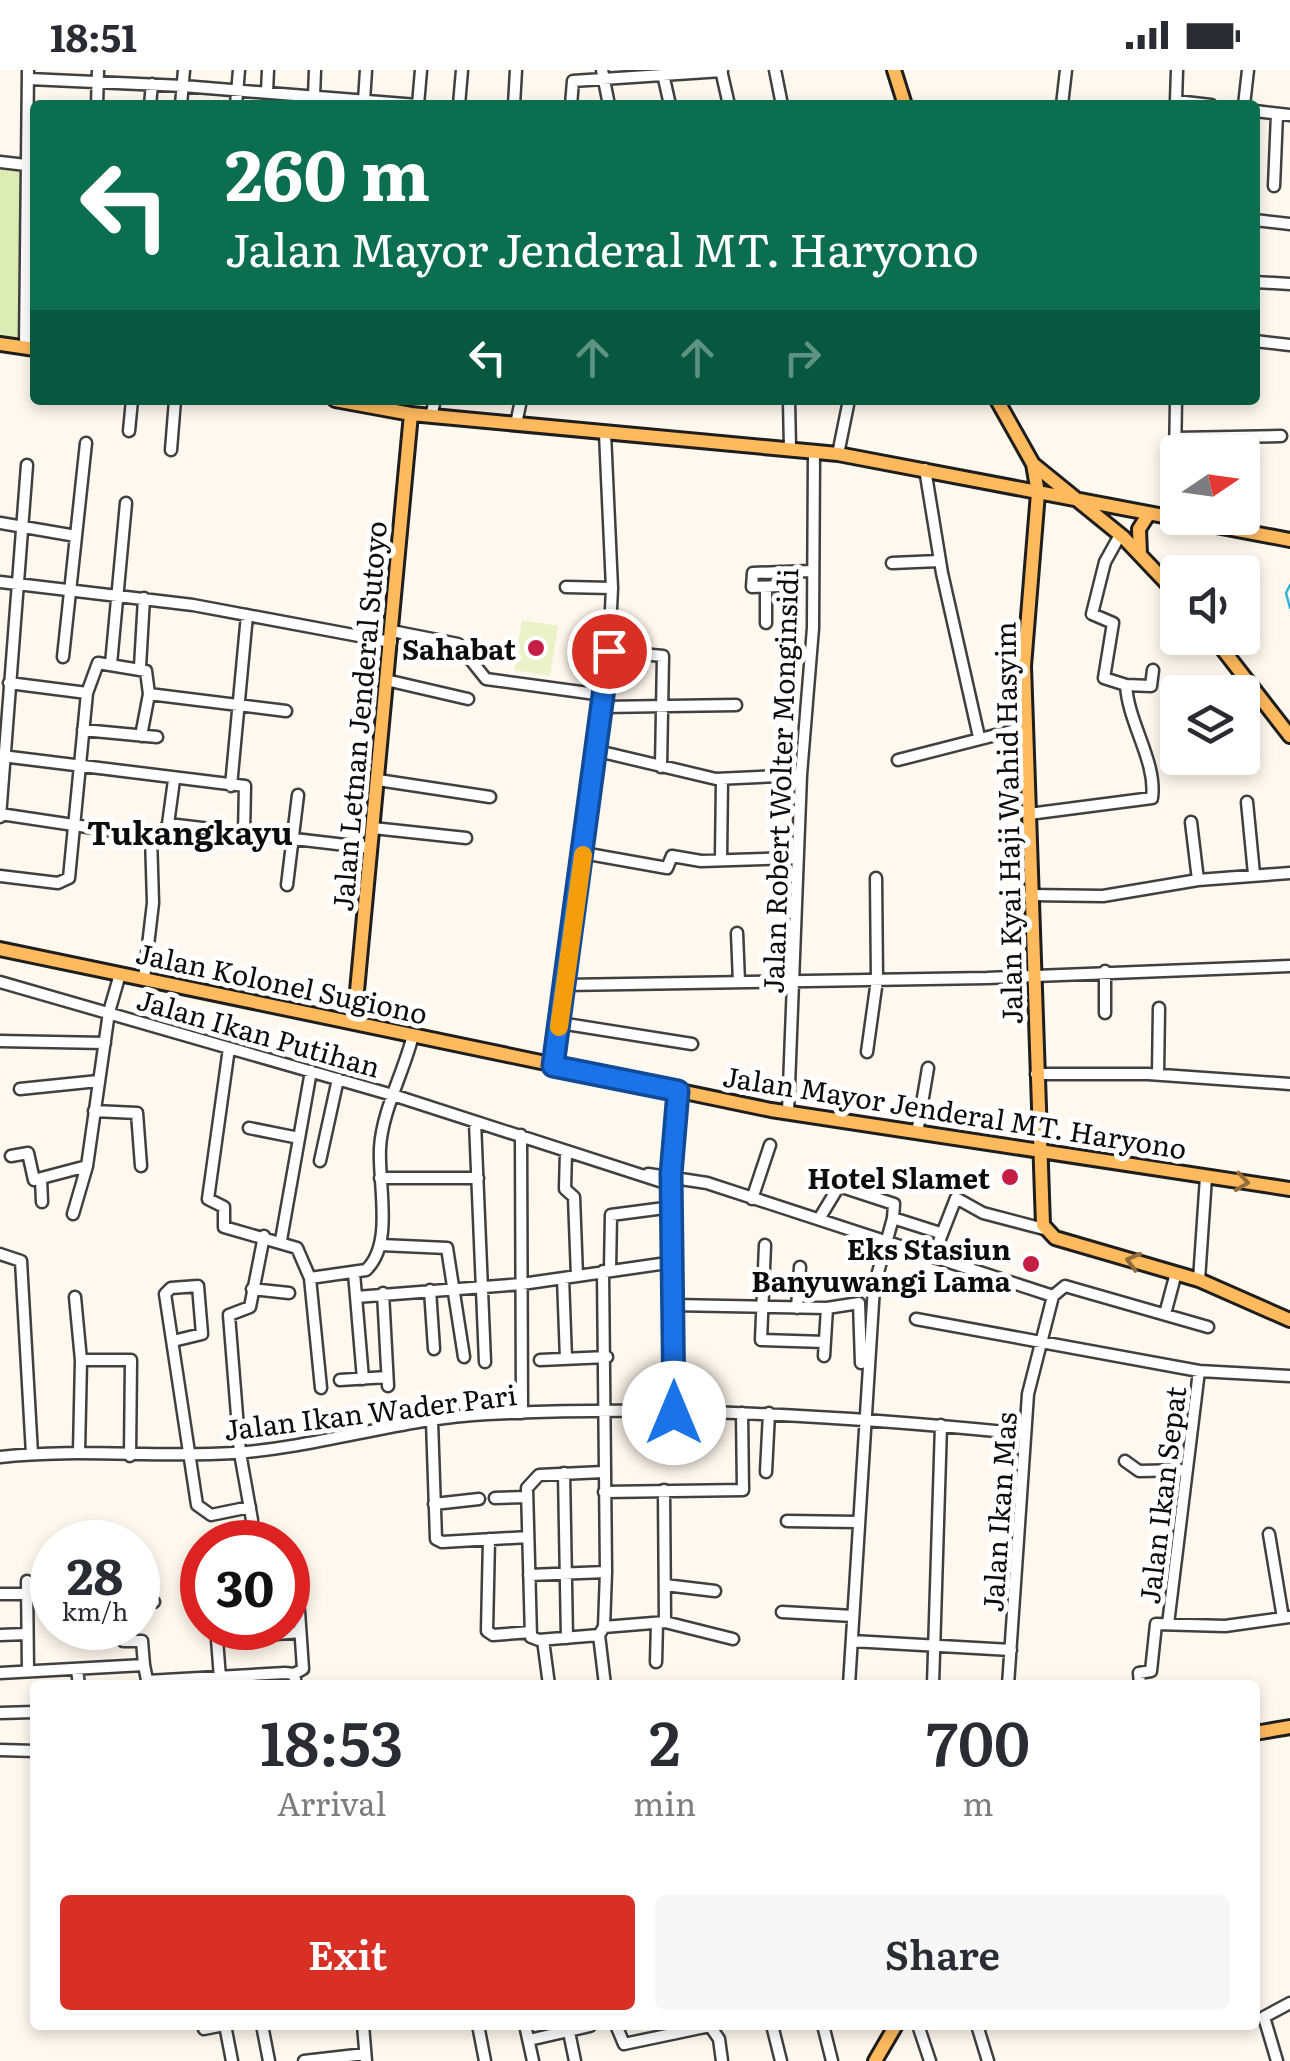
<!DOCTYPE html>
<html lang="en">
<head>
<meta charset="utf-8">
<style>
  body { margin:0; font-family:Literata,serif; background:#f7f7f7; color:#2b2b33; height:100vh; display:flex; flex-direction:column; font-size:38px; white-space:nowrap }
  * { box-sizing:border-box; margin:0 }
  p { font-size:32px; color:#7c7c81 }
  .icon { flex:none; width:55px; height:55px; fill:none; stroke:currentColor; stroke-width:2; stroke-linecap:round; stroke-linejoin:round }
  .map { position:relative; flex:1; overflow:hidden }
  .side { position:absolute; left:30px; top:1610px; width:1230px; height:350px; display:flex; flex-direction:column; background:#fff; border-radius:10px; box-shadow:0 5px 15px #0003 }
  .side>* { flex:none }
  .guide { position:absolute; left:30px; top:30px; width:1230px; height:305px; border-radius:10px; box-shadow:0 5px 15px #0003; background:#0b6e4f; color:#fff; overflow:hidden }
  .needle { width:65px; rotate:77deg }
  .fabs { position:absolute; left:1160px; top:365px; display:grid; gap:20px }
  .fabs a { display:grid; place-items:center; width:100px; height:100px; border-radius:10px; background:#fff; box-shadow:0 5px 15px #0003; font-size:50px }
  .speed { position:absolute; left:30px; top:1450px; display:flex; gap:20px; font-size:50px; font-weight:700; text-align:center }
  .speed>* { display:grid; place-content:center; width:130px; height:130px; border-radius:50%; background:#fff; box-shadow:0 5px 15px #0003; line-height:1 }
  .speed small { font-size:25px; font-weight:400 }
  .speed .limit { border:15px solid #d22; background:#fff; color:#111 }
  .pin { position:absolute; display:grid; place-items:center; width:85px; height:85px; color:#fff; margin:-42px; border:5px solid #fff; border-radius:50%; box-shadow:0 2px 10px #0007 }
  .me { position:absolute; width:110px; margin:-55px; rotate:0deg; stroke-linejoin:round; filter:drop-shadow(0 0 8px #0008) }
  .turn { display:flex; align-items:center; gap:35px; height:210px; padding:0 30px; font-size:45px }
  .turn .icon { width:130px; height:130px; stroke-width:2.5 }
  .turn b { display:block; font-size:70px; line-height:85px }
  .lanes { display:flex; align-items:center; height:95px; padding:0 30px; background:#0003; justify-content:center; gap:50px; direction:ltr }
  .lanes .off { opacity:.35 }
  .eta { display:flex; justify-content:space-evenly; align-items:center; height:170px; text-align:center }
  .eta b { font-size:60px; font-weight:600; line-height:70px }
  .cta { display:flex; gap:20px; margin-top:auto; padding:20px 30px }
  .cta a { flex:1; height:115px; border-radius:10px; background:#d93025; color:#fff; font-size:40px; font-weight:600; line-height:115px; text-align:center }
  .cta a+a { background:#f7f7f7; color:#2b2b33 }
  .status { display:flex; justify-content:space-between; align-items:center; height:70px; padding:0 50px; background:#fff; direction:ltr }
  .status svg { height:28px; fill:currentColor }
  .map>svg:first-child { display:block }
  .green { fill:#dcecb5 }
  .pitch { fill:#ebf2c8 }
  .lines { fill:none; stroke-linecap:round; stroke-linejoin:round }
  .stream { stroke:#33b2d4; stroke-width:2.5 }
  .minor-casing { stroke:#404040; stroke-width:15 }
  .major-casing { stroke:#1e1e1e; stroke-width:18 }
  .minor { stroke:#fff; stroke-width:10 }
  .major { stroke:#ffba5e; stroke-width:12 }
  .oneway { stroke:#926c3a }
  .route-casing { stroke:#114b97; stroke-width:25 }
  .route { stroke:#1a73e8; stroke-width:18 }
  .slow { stroke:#f59e0b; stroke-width:18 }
  .poi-dot { fill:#c51e45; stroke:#fff; stroke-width:4 }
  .labels { text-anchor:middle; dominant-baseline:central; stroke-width:10; stroke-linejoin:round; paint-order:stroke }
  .poi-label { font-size:28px; font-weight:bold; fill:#0d0d0d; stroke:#fff; text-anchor:end }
  .street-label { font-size:28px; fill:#0d0d0d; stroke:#fff }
  .quarter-label { font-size:32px; font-weight:bold; fill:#0d0d0d; stroke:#fff }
</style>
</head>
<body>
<div class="status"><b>18:51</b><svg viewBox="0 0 49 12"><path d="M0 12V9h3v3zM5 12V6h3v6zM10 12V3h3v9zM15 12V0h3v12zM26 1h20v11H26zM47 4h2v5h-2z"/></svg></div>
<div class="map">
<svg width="1290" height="1991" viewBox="0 0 1290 1991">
  <rect width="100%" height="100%" fill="#fff8ee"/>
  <path class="green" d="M0,89L26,95L25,278L0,275Z"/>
  <path class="pitch" d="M522,550L558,556L550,606L514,600Z"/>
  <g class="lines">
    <path class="stream" d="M1290,515L1286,523L1290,538"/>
    <defs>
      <path id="minor" d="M602,0L609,35
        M721,0L729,35
        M775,0L782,35
        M663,4L670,35
        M29,9L183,16L417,35
        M267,22L268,0
        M314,26L315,0
        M364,31L366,0
        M1176,31L1177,0
        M97,35L98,0
        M150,35L152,14
        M181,35L184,0
        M236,35L239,0
        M418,35L421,0
        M459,35L462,0
        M514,35L516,0
        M571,35L573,11L722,1
        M1062,35L1066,0
        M1176,35V31L1211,35
        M1244,35L1248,0
        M1255,41L1290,45
        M0,92L26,95
        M1274,116L1277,44
        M1255,150L1290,154
        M1255,212L1290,214
        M1255,271L1290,275
        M25,278L28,0
        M789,330L790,379
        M431,346L435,330
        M516,354L521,330
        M129,361L132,330
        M1177,368L1281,366
        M171,380L175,330
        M838,384L849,330
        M925,399L942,503L979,667
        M1174,450L1176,330
        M0,453L76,466
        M1120,465L1105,492L1092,544L1113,553L1104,608L1126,615
        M892,493L939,491
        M780,502L779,516L752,517L753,503L811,501
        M0,512L193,535L391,572
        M566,517L612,518
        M766,553V517
        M392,561L458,574L486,609L603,625
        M1174,576L1197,568
        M609,581L663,586L661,697
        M63,587L86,373
        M111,594L126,433
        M140,597L144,528
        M386,610L468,629
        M87,623L98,593L146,601L149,624L141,666
        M149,624L286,641
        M602,637L736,635
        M83,660L157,667
        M598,681L716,709L801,705
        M2,686L245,716L244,764
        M898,690L1027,657
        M378,710L490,727
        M231,716L247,545
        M1247,732L1254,804
        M0,744L160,768L168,754L174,710
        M1029,744L1152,728C1157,692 1128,653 1126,615L1151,616L1153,600
        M0,747L27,395
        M1191,752L1198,810
        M168,754L371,778
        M373,758L466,768
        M583,783L667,798L672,786L701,791L797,788
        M721,788L722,709
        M0,806L58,813L69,808L87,623L9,613
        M287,815L298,725
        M1030,825L1103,826L1198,810L1290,803
        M737,863L739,912
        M1105,901V943
        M144,909L153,833L151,766
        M0,912L396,1026L672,1115
        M565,915L987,908L1290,896
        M560,953L692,974
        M0,971L105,973
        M229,978L208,1129L224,1137V1157L297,1178L310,1208L321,1318
        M867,982L877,910L876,808
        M553,996L609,581L612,518L605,363
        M1036,1004H1148L1290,1014
        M1158,1005L1159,938
        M20,1019L98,1011
        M94,1041L137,1043L141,1096
        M788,1042L801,705L813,558L814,382
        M475,1052L485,1292
        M249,1058L299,1068
        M917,1063L928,998
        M521,1065L522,1343
        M566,1081L565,1119L574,1127L577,1206
        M11,1086L28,1083L34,1110L87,1096L109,942L120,904
        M320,1091L338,1009
        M648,1104L707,1113L1053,1226
        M380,1108H478
        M41,1109L42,1132
        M752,1129L770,1075
        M73,1144L87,1096
        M819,1149L839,1116L894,1134L893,1148
        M281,1170L311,1001
        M381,1175L447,1178L464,1287
        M765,1175L761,1270L825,1272
        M0,1184L21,1191L32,1384
        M933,1187L956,1128L983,1143L1044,1159
        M610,1199L611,1145L672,1137
        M603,1201L606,1502L604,1557L599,1565L605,1615
        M354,1203L363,1309
        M310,1208L366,1200C394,1174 378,1115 380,1078C382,1041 404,1002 413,965
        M563,1208L566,1289
        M1199,1210L1206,1107
        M252,1219L289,1223
        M430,1220L434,1279
        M383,1223L388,1316
        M75,1227L81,1290L79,1382
        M356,1227L522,1214L674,1192
        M673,1235L827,1238L859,1233L861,1293
        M797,1238L800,1197
        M1165,1244L1176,1203
        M916,1249L1199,1301L1290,1306
        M173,1271L202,1264L198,1216L171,1218L165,1224L197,1435L211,1445L250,1437
        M824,1286L827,1238
        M81,1290H131L130,1386
        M540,1290L607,1287
        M340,1310L387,1307
        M674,1343L671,1105L678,1021
        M432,1351L436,1469L442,1472L528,1467
        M0,1387C78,1378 156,1388 234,1383C320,1377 403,1348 488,1344C668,1335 847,1346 1025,1364
        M1125,1391L1139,1401L1187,1400
        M766,1402L769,1343
        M564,1403L567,1568
        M664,1420L665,1552
        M604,1422L743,1420L742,1343
        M495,1428L527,1427
        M434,1434L479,1429
        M252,1450L240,1383L229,1245L250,1237L264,1166
        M787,1451L858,1452
        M1269,1464L1283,1548
        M489,1469L487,1561L493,1565L531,1562
        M529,1505L606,1502
        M27,1511L28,1601
        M665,1515L715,1521
        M0,1524H26
        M138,1534L154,1532
        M782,1542L853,1546
        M1168,1554L1199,1301
        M604,1557L665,1552L733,1569
        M0,1565L27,1564
        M599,1565L539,1570L531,1567L527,1418L539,1405L603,1402
        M543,1570L549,1615
        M123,1571H142L144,1595
        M852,1571L1011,1580
        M656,1592L657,1553
        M77,1600L79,1615
        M0,1603L144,1595L148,1615
        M294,1604L303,1599L299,1541
        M220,1608L217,1569L300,1562
        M147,1611L285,1603L294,1604L296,1615
        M849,1615L874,1217L893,1148L940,1163
        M933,1615L941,1355
        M1008,1615L1028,1324L1053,1226L1065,1216L1208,1257
        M1140,1615L1139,1603L1151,1601L1156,1554L1225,1556L1290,1547
        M0,1643L35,1642
        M0,1680L35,1681
        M225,1955L232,1991
        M262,1955L269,1991
        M363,1955L366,1991
        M478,1955L485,1991
        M525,1955L533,1991
        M616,1955L624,1974L710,1956L719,1969L722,1991
        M823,1955L832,1991
        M918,1955L930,1991
        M977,1955L988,1991
        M204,1959L224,1955
        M773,1959L781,1991
        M569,1962L575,1991
        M529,1970L590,1956
        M304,1991L365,1984
        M1277,1991L1264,1947L1290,1933"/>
      <path id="major" d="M894,0L905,35
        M0,274L35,279
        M335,330L411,344L838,384L1290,470
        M997,330L1033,394L1038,423L1024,596L1043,1155L1055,1168L1199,1210L1290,1250
        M1033,394L1123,467L1178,525
        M1140,484L1139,459L1148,445
        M1214,568L1290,666
        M0,879L771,1040L1290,1119
        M354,953L411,344
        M1255,1663L1290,1657
        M875,1991L896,1955"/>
    </defs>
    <use href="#minor" class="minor-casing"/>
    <use href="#major" class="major-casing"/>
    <use href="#minor" class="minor"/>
    <use href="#major" class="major"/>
  </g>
  <defs><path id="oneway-chevron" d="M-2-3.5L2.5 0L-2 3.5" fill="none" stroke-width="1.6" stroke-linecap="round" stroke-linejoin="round" transform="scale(2.5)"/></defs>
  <g class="oneway">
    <use href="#oneway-chevron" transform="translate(1242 1112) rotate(8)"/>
    <use href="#oneway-chevron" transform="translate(1133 1191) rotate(-164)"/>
  </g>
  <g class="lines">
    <defs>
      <path id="route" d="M609,581L553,996L678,1021L671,1104L674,1343"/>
    </defs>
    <use href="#route" class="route-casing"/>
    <use href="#route" class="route"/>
    <path class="slow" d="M559,957L583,785"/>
  </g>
  <g class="poi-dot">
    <circle cx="536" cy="578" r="10"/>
    <circle cx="1010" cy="1107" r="10"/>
    <circle cx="1031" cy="1194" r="10"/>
  </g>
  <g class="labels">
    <g class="poi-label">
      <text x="516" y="578">Sahabat</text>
      <text x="990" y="1107">Hotel Slamet</text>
      <text x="1011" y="1178">Eks Stasiun<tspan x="1011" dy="32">Banyuwangi Lama</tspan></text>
    </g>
    <g class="street-label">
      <text transform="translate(358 646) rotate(-85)">Jalan Letnan Jenderal Sutoyo</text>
      <text transform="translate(779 711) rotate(-88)">Jalan Robert Wolter Monginsidi</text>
      <text transform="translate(1007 753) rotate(-91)">Jalan Kyai Haji Wahid Hasyim</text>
      <text transform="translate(282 912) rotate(12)">Jalan Kolonel Sugiono</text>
      <text transform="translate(259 962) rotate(16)">Jalan Ikan Putihan</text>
      <text transform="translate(955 1041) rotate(9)">Jalan Mayor Jenderal MT. Haryono</text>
      <text transform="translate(370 1341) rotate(-7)">Jalan Ikan Wader Pari</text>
      <text transform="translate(1161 1425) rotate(-83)">Jalan Ikan Sepat</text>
      <text transform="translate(998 1442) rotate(-86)">Jalan Ikan Mas</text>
    </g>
    <g class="quarter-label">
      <text x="190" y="761">Tukangkayu</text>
    </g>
  </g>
</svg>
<div class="fabs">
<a><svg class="needle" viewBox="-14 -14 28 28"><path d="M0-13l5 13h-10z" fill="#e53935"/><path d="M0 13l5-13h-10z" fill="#7c7c81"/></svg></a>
<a><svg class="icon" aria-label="sound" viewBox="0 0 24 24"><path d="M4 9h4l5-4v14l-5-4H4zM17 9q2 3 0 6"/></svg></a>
<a><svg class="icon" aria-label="layers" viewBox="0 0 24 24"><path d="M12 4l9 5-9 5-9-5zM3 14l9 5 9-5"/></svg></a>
</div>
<div class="speed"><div>28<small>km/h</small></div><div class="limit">30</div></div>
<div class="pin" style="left:609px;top:581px;background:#d93025"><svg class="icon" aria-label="arrive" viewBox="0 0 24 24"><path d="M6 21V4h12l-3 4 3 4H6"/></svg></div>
<svg class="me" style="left:674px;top:1343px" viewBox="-20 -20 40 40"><circle r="19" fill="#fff"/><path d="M0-13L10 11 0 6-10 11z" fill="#1a73e8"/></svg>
<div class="guide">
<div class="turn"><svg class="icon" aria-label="left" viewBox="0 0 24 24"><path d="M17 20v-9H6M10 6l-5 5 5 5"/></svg><div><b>260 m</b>Jalan Mayor Jenderal MT. Haryono</div></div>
<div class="lanes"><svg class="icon" aria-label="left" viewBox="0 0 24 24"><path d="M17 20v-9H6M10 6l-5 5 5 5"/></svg><svg class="icon off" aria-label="ahead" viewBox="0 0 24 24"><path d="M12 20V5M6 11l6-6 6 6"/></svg><svg class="icon off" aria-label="ahead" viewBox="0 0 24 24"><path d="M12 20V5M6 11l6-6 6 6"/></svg><svg class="icon off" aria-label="right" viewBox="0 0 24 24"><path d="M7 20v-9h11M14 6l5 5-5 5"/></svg></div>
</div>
<section class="side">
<div class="eta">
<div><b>18:53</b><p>Arrival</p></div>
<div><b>2</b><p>min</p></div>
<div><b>700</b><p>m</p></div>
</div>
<div class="cta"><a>Exit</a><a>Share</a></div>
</section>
</div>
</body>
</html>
